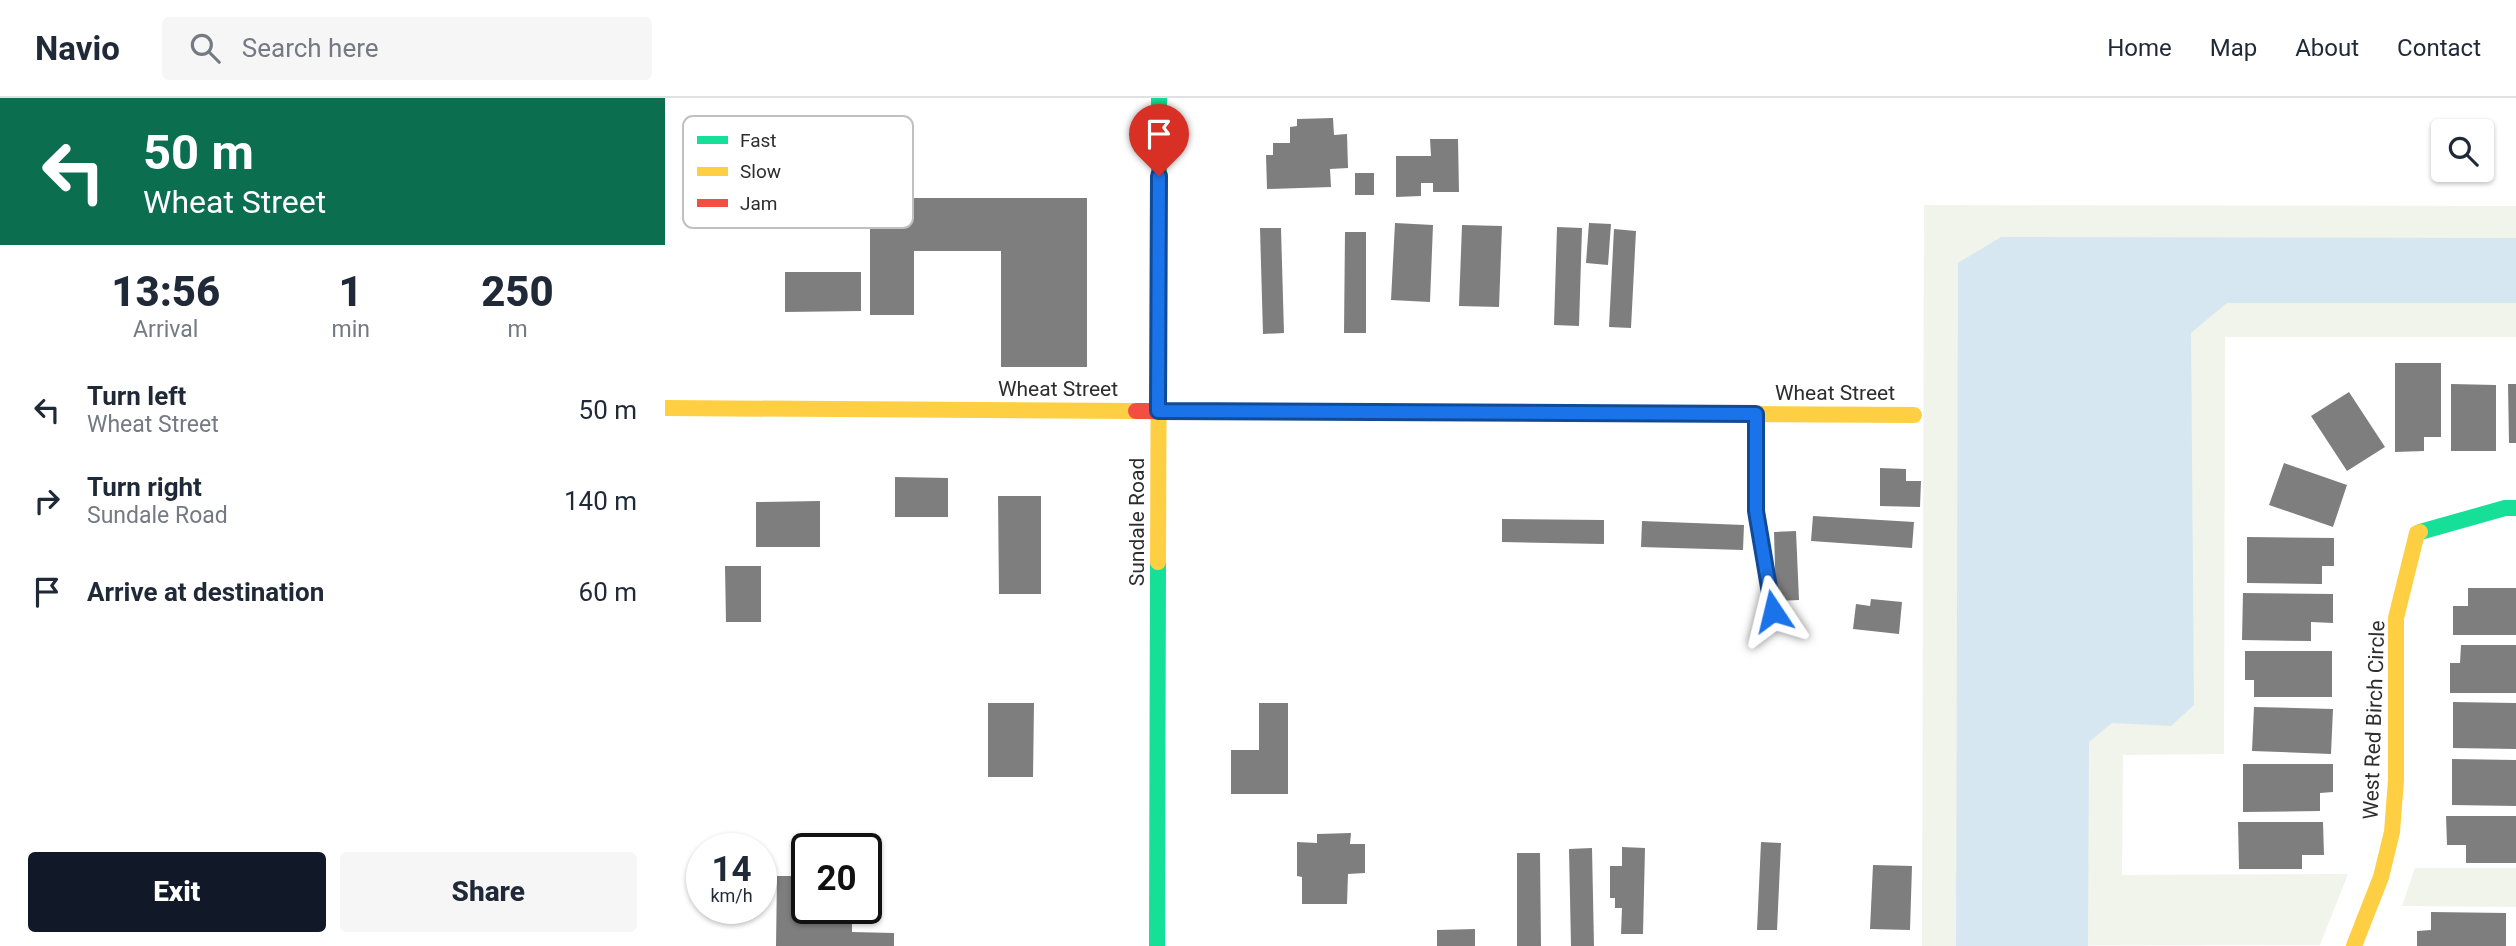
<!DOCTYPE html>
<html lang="en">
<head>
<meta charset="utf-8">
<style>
  body { margin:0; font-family:Roboto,sans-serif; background:#f6f6f7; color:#1f2937; height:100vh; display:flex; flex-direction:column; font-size:26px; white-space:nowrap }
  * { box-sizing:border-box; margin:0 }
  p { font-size:23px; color:#747a83 }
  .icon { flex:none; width:38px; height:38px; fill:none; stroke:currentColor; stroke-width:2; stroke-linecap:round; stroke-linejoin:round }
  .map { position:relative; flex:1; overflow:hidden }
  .panel { display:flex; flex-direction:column; background:#fff; width:665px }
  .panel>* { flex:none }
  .top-card { background:#0b6e4f; color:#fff; overflow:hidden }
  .fabs { position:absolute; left:1766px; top:21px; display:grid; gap:14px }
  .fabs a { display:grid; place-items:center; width:63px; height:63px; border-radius:7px; background:#fff; box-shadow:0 2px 5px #0004; font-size:35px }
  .speed { position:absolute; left:21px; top:735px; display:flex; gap:14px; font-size:35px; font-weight:700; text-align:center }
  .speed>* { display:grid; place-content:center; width:91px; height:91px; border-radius:50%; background:#fff; box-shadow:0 2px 5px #0004; line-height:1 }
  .speed small { font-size:18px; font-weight:400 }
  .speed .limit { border:4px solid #111; border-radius:10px; background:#fff; color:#111 }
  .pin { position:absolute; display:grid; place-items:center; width:60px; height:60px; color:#fff; margin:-72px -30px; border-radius:50% 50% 50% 0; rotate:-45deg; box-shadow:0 0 7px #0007 }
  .pin .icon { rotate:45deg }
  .me { position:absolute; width:77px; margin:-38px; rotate:350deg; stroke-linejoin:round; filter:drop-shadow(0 0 5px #0008) }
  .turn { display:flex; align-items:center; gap:24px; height:147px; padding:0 28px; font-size:32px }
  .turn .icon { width:91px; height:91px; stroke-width:2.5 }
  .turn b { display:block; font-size:49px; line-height:60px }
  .eta { display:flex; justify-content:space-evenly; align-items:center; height:119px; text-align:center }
  .eta b { font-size:42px; font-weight:800; line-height:49px }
  .action { display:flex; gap:14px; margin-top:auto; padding:14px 28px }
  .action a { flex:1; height:80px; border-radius:7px; background:#111827; color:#fff; font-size:28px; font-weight:800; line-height:80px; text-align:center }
  .action a+a { background:#f6f6f7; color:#1f2937 }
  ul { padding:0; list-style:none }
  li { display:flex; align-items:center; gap:21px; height:91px; padding:0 28px }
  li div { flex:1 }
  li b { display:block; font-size:26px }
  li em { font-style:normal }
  header { display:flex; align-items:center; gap:42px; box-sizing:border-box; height:98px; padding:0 35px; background:#fff; border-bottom:2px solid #e0e1e3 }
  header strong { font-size:33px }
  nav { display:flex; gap:38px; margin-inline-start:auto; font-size:24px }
  .search { width:490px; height:63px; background:#f6f6f7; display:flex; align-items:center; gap:18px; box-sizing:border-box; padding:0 24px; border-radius:7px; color:#747a83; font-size:26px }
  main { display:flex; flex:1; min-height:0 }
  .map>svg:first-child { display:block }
  .green { fill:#f0f4eb }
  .water { fill:#d7e7f1 }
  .building { fill:#7e7e7e }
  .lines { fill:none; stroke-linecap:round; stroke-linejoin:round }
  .lane { stroke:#d2d2d2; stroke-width:12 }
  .fast { stroke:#16e098; stroke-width:16 }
  .slow { stroke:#ffcf43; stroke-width:16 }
  .jam { stroke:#f24e42; stroke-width:16 }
  .route-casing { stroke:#114b97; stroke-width:18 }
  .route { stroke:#1a73e8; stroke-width:12 }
  .labels { text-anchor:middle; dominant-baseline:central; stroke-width:7; stroke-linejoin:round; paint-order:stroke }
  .street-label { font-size:21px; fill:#2d2d2d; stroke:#fff }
  .key { fill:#fff; stroke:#c0c0c0; stroke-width:2 }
  .key-label { font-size:19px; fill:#2d2d2d }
</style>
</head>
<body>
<header>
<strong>Navio</strong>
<div class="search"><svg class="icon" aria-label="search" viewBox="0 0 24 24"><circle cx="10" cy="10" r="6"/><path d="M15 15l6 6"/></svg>Search here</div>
<nav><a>Home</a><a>Map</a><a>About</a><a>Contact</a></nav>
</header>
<main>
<section class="panel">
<div class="top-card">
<div class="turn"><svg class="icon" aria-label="left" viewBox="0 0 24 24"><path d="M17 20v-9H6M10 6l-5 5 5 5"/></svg><div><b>50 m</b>Wheat Street</div></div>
</div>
<div class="eta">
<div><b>13:56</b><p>Arrival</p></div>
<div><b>1</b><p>min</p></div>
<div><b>250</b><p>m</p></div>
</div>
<ul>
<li><svg class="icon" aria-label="left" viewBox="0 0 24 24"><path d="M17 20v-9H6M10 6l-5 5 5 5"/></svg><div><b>Turn left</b><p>Wheat Street</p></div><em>50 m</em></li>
<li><svg class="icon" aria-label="right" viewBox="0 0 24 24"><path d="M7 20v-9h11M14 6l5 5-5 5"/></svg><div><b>Turn right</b><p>Sundale Road</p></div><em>140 m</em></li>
<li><svg class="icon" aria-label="arrive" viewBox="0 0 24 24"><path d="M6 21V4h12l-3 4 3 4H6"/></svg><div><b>Arrive at destination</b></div><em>60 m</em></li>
</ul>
<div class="action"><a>Exit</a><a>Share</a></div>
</section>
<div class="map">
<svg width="1851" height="848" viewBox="0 0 1851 848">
  <rect width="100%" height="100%" fill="#fff"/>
  <path class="green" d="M1259,107L1851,108V239H1560L1559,656L1458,657L1457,777L1683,776L1655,847L1257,848Z
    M1750,770H1851V809L1737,808Z"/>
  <path class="water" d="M1336,139L1851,140V205H1562L1526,235L1529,607L1506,628L1447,625L1424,644L1423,848H1291L1293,165Z"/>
  <path class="building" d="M668,20L669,37L682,36L683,70L665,71L666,89L602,91L601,57H608V45H625V29L632,28V21Z
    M765,41H793L794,94H768V85H756V98L731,99V58H766Z
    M690,75H709V97H690Z
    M205,100H422V269H336V153H249V217H205Z
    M730,125L768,127L765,204L726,202Z
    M924,125L946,126L943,167L921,165Z
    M797,127L837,128L834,209L794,208Z
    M892,129L917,130L914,228L889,227Z
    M595,130H616L619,235L598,236Z
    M949,131L971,133L966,230L944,229Z
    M680,134H701V235H679Z
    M120,174H196V213L120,214Z
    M1730,265H1776V339H1759V353L1730,354Z
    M1786,286L1831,287V353H1786Z
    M1843,286H1851V345H1844Z
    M1684,294L1720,349L1682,373L1646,318Z
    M1619,365L1682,387L1668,429L1604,407Z
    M1215,370L1241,371V383H1256L1255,409L1215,408Z
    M230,379L283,380V419H230Z
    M333,398H376V496H334Z
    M155,403V449H91V404Z
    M1148,418L1249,424L1247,450L1146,443Z
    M837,421L939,422V446L837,444Z
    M977,423L1079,427L1078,452L976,449Z
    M1131,433L1134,502L1111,503L1109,434Z
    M1582,439L1669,440V468H1657V486L1582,485Z
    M60,468H96V524H61Z
    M1803,490H1851V537H1788V508H1803Z
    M1578,495L1668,496V525L1646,524V543L1577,542Z
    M1206,501L1237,504L1234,536L1188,531L1191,506L1205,508Z
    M1796,547H1851V595H1785V565H1795Z
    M1580,553H1667V599H1589V582H1580Z
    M1788,604L1851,605V651L1788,650Z
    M323,605H369L368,679H323Z
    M594,605H623V696H566V652H594Z
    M1589,609L1668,611L1666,656L1587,653Z
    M1787,661L1851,662V708L1787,707Z
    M1578,666H1668V694L1655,695V713L1578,714Z
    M1781,718H1851V765H1801V747H1782Z
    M1573,724H1658L1659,757H1637V771H1574Z
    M686,735L685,746H700V775L683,776L682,806H637V779L632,778V744L652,745V736Z
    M148,743L187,744L194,751H148Z
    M1096,744L1116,745L1112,832H1092Z
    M957,749L980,750L978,836H956L957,810H950V800H945V768H957Z
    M927,750L929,848H906L904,751Z
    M852,755H875L876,848H852Z
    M1208,767L1247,768L1245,832L1205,831Z
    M112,778H142V810H203V822L187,821V834L229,835V848H111Z
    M1766,814L1841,815V848H1752V833L1766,832Z
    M810,831V848H772V832Z"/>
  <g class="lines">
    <path class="lane" d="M1091,320V413L1108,513"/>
    <path class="fast" d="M494,200V0
      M1755,434L1840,410H1851
      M492,848L493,464"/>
    <path class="slow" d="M0,310L471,313
      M755,314L1249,317
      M493,464L494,200
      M1689,848L1716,779L1727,734L1731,682V520L1752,435L1755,434"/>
    <path class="jam" d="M471,313L755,314"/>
  </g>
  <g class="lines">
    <defs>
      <path id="route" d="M494,78L493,313L1091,316V413L1108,513"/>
    </defs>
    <use href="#route" class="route-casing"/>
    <use href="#route" class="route"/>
  </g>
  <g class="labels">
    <g class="street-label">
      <text x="393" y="291">Wheat Street</text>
      <text x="1170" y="295">Wheat Street</text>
      <text transform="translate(472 424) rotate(-90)">Sundale Road</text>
      <text transform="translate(1709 622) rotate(-88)">West Red Birch Circle</text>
    </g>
  </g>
  <rect x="18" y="18" width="230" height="112" rx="10" class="key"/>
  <rect x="32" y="38" width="31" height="8" fill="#16e098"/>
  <rect x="32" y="69" width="31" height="9" fill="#ffcf43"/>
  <rect x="32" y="101" width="31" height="8" fill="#f24e42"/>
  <g class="key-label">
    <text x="75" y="49">Fast</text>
    <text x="75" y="80">Slow</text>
    <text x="75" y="112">Jam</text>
  </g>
</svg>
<div class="fabs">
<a><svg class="icon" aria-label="search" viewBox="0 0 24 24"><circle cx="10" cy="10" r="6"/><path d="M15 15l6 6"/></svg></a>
</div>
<div class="speed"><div>14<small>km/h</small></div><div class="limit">20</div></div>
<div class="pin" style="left:494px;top:78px;background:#d93025"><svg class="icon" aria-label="arrive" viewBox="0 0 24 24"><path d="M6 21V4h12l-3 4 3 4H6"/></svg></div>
<svg class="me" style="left:1108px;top:513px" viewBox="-20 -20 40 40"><path d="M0-17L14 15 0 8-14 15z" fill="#1a73e8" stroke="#fff" stroke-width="4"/></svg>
</div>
</main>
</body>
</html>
